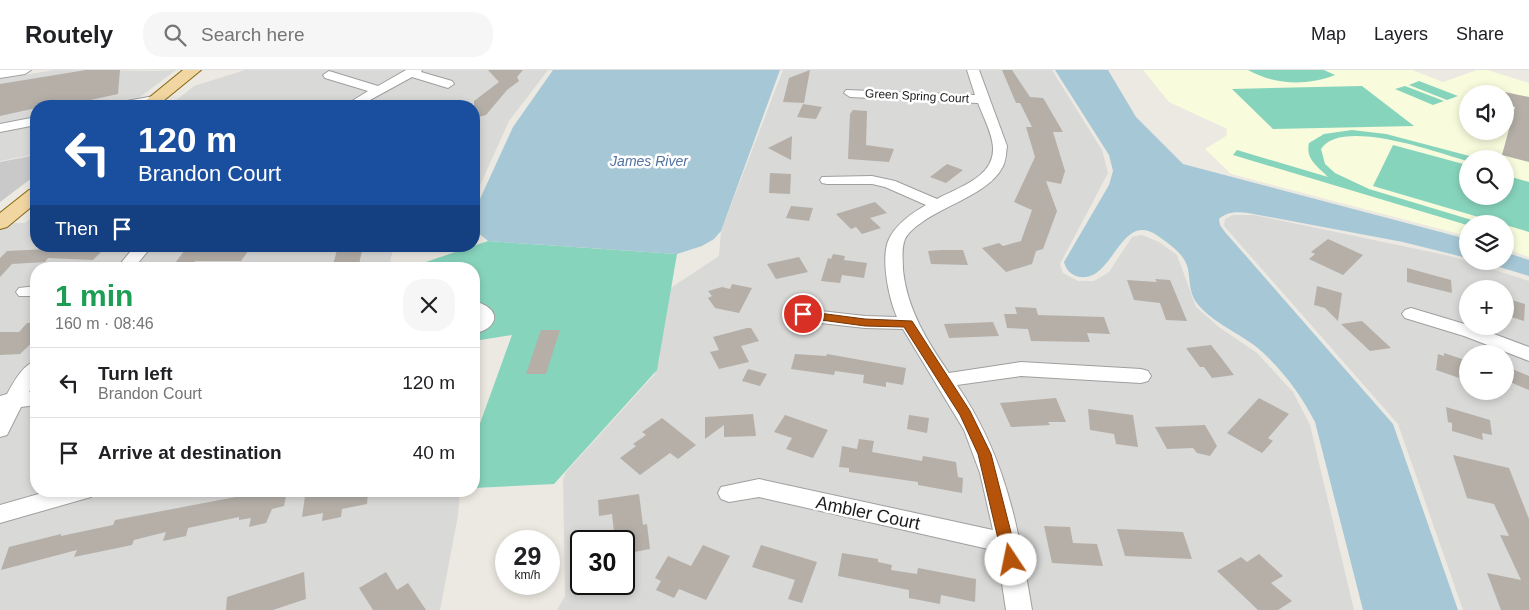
<!DOCTYPE html>
<html lang="en">
<head>
<meta charset="utf-8">
<style>
  body { margin:0; font-family:Helvetica,sans-serif; background:#f6f6f6; color:#202124; height:100vh; display:flex; flex-direction:column; font-size:19px; white-space:nowrap }
  * { box-sizing:border-box; margin:0 }
  p { font-size:16px; color:#757577 }
  .icon { flex:none; width:28px; height:28px; fill:none; stroke:currentColor; stroke-width:2; stroke-linecap:round; stroke-linejoin:round }
  .map { position:relative; flex:1; overflow:hidden }
  .drawer { position:absolute; left:30px; top:192px; width:450px; height:235px; display:flex; flex-direction:column; background:#fff; border-radius:20px; box-shadow:0 2px 8px #0003 }
  .drawer>* { flex:none }
  .banner { position:absolute; left:30px; top:30px; width:450px; height:152px; border-radius:20px; box-shadow:0 2px 8px #0003; background:#1a4fa0; color:#fff; overflow:hidden }
  .fabs { position:absolute; left:1459px; top:15px; display:grid; gap:10px }
  .fabs a { display:grid; place-items:center; width:55px; height:55px; border-radius:50%; background:#fff; box-shadow:0 2px 8px #0003; font-size:25px }
  .speed { position:absolute; left:495px; top:460px; display:flex; gap:10px; font-size:25px; font-weight:700; text-align:center }
  .speed>* { display:grid; place-content:center; width:65px; height:65px; border-radius:50%; background:#fff; box-shadow:0 2px 8px #0003; line-height:1 }
  .speed small { font-size:12px; font-weight:400 }
  .speed .limit { border:2px solid #111; border-radius:8px; background:#fff; color:#111 }
  .pin { position:absolute; display:grid; place-items:center; width:42px; height:42px; color:#fff; margin:-21px; border:2px solid #fff; border-radius:50%; box-shadow:0 1px 5px #0007 }
  .me { position:absolute; width:55px; margin:-28px; rotate:349deg; stroke-linejoin:round; filter:drop-shadow(0 0 4px #0008) }
  .turn { display:flex; align-items:center; gap:18px; height:105px; padding:0 25px; font-size:22px }
  .turn .icon { width:65px; height:65px; stroke-width:2.5 }
  .turn b { display:block; font-size:35px; line-height:42px }
  .then { display:flex; align-items:center; height:48px; padding:0 25px; background:#0003; gap:10px; font-size:19px }
  .round { display:grid; place-items:center; flex:none; width:52px; height:52px; border-radius:20px; background:#f6f6f6 }
  .summary { display:flex; align-items:center; justify-content:space-between; height:85px; padding:0 25px }
  h1 { font-size:30px; font-weight:600; line-height:38px; color:#1e9e55 }
  ul { padding:0; list-style:none }
  li { display:flex; align-items:center; gap:15px; height:70px; padding:0 25px; border-top:1px solid #e0e0e0 }
  li div { flex:1 }
  li b { display:block; font-size:19px }
  li em { font-style:normal }
  header { display:flex; align-items:center; gap:30px; box-sizing:border-box; height:70px; padding:0 25px; background:#fff; border-bottom:1px solid #e0e0e0 }
  header strong { font-size:24px }
  nav { display:flex; gap:28px; margin-inline-start:auto; font-size:18px }
  .search { width:350px; height:45px; background:#f6f6f6; display:flex; align-items:center; gap:12px; box-sizing:border-box; padding:0 18px; border-radius:20px; color:#757577; font-size:19px }
  .map>svg:first-child { display:block }
  .residential { fill:#d9d9d8; fill-rule:evenodd }
  .education { fill:#f8fbdc; fill-rule:evenodd }
  .religious { fill:#c9c9c9 }
  .pitch { fill:#87d4bd }
  .water { fill:#a6c7d6 }
  .building { fill:#b5afa8 }
  .lines { fill:none; stroke-linecap:round; stroke-linejoin:round }
  .minor-casing { stroke:#9f9f9f; stroke-width:2 }
  .major-casing { stroke:#84680f; stroke-width:2 }
  .minor { fill:#fff; fill-rule:evenodd }
  .major { fill:#f2d6a1; fill-rule:evenodd }
  .route { fill:#b45309; stroke:#753606 }
  .labels { text-anchor:middle; dominant-baseline:central; stroke-width:5; stroke-linejoin:round; paint-order:stroke }
  .far-street-label { font-size:12px; fill:#1b1b1b; stroke:#fff }
  .far-water-label { font-size:14px; font-style:italic; fill:#5273a1; stroke:#fff }
  .near-street-label { font-size:18px; fill:#1b1b1b; stroke:#fff }
</style>
</head>
<body>
<header>
<strong>Routely</strong>
<div class="search"><svg class="icon" aria-label="search" viewBox="0 0 24 24"><circle cx="10" cy="10" r="6"/><path d="M15 15l6 6"/></svg>Search here</div>
<nav><a>Map</a><a>Layers</a><a>Share</a></nav>
</header>
<div class="map">
<svg width="1529" height="540" viewBox="0 0 1529 540">
  <rect width="100%" height="100%" fill="#ece9e2"/>
  <path class="residential" d="M54,0L159,1L176,0L128,36H36V84L0,91V9Z
    M245,0H548L509,51L474,129V36H169L194,16Z
    M783,0H1052L1102,80L1108,103L1060,194L1063,203L1078,211H1094L1109,202L1132,167L1142,165L1159,172L1177,185L1196,237L1219,257L1257,283L1293,322L1310,355L1354,540H557L565,526L563,409L566,402L655,304L666,221L719,186L721,161ZM581,471H624V514H581Z
    M36,144V176H394L388,199H36V421H460L458,445L440,540H0V153H25Z
    M1233,145H1254L1450,186L1529,211V540H1463L1398,354L1224,156L1225,149ZM1468,219H1505V256H1468ZM1468,284H1505V321H1468Z"/>
  <path class="education" d="M1143,0H1412L1443,12L1477,0H1487L1529,13V187L1505,178V154H1468L1467,166L1231,104L1205,79L1226,66L1227,59L1169,32ZM1468,24H1505V61H1468ZM1468,89H1505V126H1468Z"/>
  <path class="religious" d="M36,85V105L0,132V92Z"/>
  <path class="pitch" d="M1248,0H1324L1335,5C1307,16 1275,15 1248,0Z
    M1419,11L1458,26L1447,30L1409,15Z
    M1362,16L1414,56L1273,59L1232,19Z
    M1405,16L1444,31L1433,35L1395,19Z
    M1352,60L1386,64L1481,89H1468L1467,91C1439,83 1341,47 1321,79L1325,94L1335,103L1369,119L1485,154L1467,155L1233,85L1237,80L1328,107C1319,97 1305,90 1309,73L1324,64Z
    M1393,75L1467,95L1468,126H1505V105L1529,112V162L1373,116Z
    M488,171L677,184L657,300L554,414L474,418V370L512,265L474,271V199H405Z"/>
  <path class="water" d="M553,0H780L721,161L714,169L702,176L677,184L488,171L476,161L474,142L513,57Z
    M1055,0H1108L1136,47L1183,94L1467,169V188L1403,172L1248,143C1238,142 1228,141 1219,149L1220,155L1225,162L1393,354L1458,540H1363L1315,352C1301,324 1279,295 1254,275C1235,261 1210,251 1196,232C1189,222 1190,209 1188,199C1185,184 1169,174 1158,166C1119,138 1113,218 1076,206C1069,203 1066,199 1064,192L1109,115L1113,101L1109,85Z
    M1505,182L1529,190V206L1479,191H1505Z"/>
  <path class="building" d="M86,0H120L118,24L72,34L36,36V38L0,46V14Z
    M488,0H523L517,7L519,11L507,20L486,45L474,48V31L499,12Z
    M810,0L804,33L783,32L789,8Z
    M1002,0H1012L1030,27L1043,28L1045,31L1063,62H1053L1065,101L1061,114L1046,111L1057,141L1043,179L1036,181L1032,194L1006,202L982,178L999,173L1003,176L1021,171L1032,140L1014,132L1035,87L1026,57H1032L1020,33H1016Z
    M1505,22L1529,27V92L1502,85L1515,37L1505,34Z
    M803,34L822,37L816,49L797,47Z
    M853,40L867,41L866,75L894,79L889,92L848,89L850,44Z
    M792,66L791,90L768,78Z
    M947,94L963,100L946,113L930,107Z
    M770,103L791,104L790,124L769,123Z
    M875,132L887,143L870,148L881,158L862,164L856,157L851,159L836,144Z
    M791,136L813,138L809,151L786,148Z
    M1328,169L1363,185L1343,205L1309,189L1315,184L1311,182Z
    M107,176L93,190L48,188L45,192L12,194L0,207V188L7,181Z
    M188,176L205,177H251L241,191H195L191,196L172,197Z
    M338,176H363L358,199H332Z
    M941,180H963L968,195L931,194L928,181Z
    M833,184L845,186L844,190L867,193L864,208L842,205L840,213L821,211L828,188L831,189Z
    M799,187L808,202L776,209L767,194Z
    M1407,198L1451,210L1452,223L1407,212Z
    M1155,209L1170,210L1187,251L1166,250L1160,233L1134,230L1127,210L1157,212Z
    M732,214L752,218L739,243L715,238L708,228L712,226L708,221L722,217L730,219Z
    M1317,216L1342,223L1338,251L1325,238L1314,235Z
    M1505,228L1525,234L1524,251L1505,245Z
    M1015,237L1036,238L1038,245L1104,247L1110,264L1087,263L1090,272L1031,271L1028,259L1007,258L1004,244H1017Z
    M1362,251L1391,278L1370,281L1341,254Z
    M993,252L999,266L949,268L944,254Z
    M27,253H36V269L20,284L0,285V262H19Z
    M747,258H751L759,271L741,276L749,292L719,299L710,282L719,280L713,267Z
    M541,260H560L546,304H526Z
    M1211,275L1222,289L1234,305L1212,308L1204,297H1200L1186,278Z
    M1444,283L1468,291V311L1436,300L1438,284L1444,286Z
    M795,284L826,286L827,284L906,298L903,315L886,312V317L863,313L864,305L835,301L834,305L791,299Z
    M1505,296L1529,306V320L1505,310Z
    M748,299L767,304L760,316L742,311Z
    M1056,328L1066,352H1048L1050,355L1011,357L1000,333Z
    M1259,328L1289,344L1268,368L1273,371L1262,383L1227,363Z
    M1446,337L1490,350L1492,365L1482,363L1483,370L1452,361V353L1448,352Z
    M1088,339L1133,345L1138,377L1116,374L1114,364L1090,360Z
    M753,344L756,366L724,367V355L705,369V347Z
    M785,345L828,360L813,388L786,379L792,368L774,362Z
    M909,345L929,348L927,363L907,359Z
    M662,348L696,375L678,389L670,383L640,405L620,388L636,376L633,374L646,365L642,362Z
    M1205,355L1217,376L1210,386L1197,383L1193,378L1167,379L1155,357Z
    M859,369L874,371L872,382L922,391L923,386L956,392L958,407L963,408L962,423L918,415V412L849,402V398L839,397L842,376L857,379Z
    M1453,385L1509,398L1529,449V540H1501L1487,503L1521,510L1500,465L1509,466L1494,434L1467,428Z
    M247,421H287L284,436L272,439L266,453L249,457L251,448L239,450V447L188,458L186,466L163,471L166,462L134,470L132,475L74,487L77,480L1,500L9,477L61,464V466L113,455L115,450L246,425Z
    M331,421H368L367,434L342,439L341,447L322,451L323,443L302,447L305,426Z
    M639,424L643,455L647,454L650,479L624,484V471H615L612,444L599,446L598,430Z
    M1044,456L1070,457L1073,473L1097,474L1103,496L1052,493Z
    M1117,459L1183,462L1192,489L1125,486Z
    M703,475L730,486L706,530L679,519L674,528L656,520L661,511L655,508L668,486L691,496Z
    M761,475L817,492L802,533L788,529L795,510L752,497Z
    M842,483L878,489V492L892,495L891,500L917,504L918,498L976,509L975,532L941,525L940,534L909,528V520L838,506Z
    M1259,484L1283,506L1271,513L1292,531L1278,540H1258L1217,501L1241,487L1247,492Z
    M304,502L306,529L273,540H226L227,527Z
    M386,502L397,520L408,513L426,540H373L359,518Z"/>
  <g class="lines">
    <defs>
      <path id="minor" d="M0,0H31L25,4L0,8Z
        M406,0H422L421,2L452,11L454,14L448,18L412,7L359,36H344L368,21L325,8L323,5L329,1L378,16Z
        M967,0H979L1007,76C1006,83 1006,92 1002,98C989,123 943,136 921,153C915,157 908,163 905,169C901,179 903,190 903,200C907,239 927,271 949,303L1021,292L1141,299L1148,301L1151,306L1148,311L1141,313L1021,306L957,315C1006,387 1018,456 1032,540H1006L997,481L759,427L729,432L721,429L718,423L721,417L759,409L993,460L980,403L964,360L903,259L865,258L803,251L797,249L794,245L797,241L803,239L865,246L897,247C889,229 880,188 889,169C896,154 912,143 926,135L885,117L872,114H827L822,113L820,110L822,107L872,106L895,111L937,129C959,117 995,107 993,77C992,63 983,46 978,33L850,27L844,23L846,20L975,25Z
        M154,26L160,30L159,33L141,36H115L116,33Z
        M36,47V55L0,62V54Z
        M135,176H152L133,199H116Z
        M36,216V226H19L16,222L19,218Z
        M474,231C501,238 501,257 474,264L476,245L474,244Z
        M1411,238L1478,258L1529,277V291L1464,266L1405,248L1402,244L1405,240Z
        M36,291V311L29,322L36,321V335L21,337L7,365L0,367V326L7,324C14,312 22,295 36,291Z
        M49,421H94L91,427L0,453V435Z"/>
      <path id="major" d="M183,0H201L157,36H139Z
        M36,118V133L7,157L0,159V143L29,120Z"/>
    </defs>
    <use href="#minor" class="minor-casing"/>
    <use href="#major" class="major-casing"/>
    <use href="#minor" class="minor"/>
    <use href="#major" class="major"/>
  </g>
  <path class="route" d="M803,241L865,249L912,251L970,341L991,384L1018,490L1016,494L1011,496L1006,494L1003,490L978,384L960,345L904,257L865,256L799,247V242Z"/>
  <g class="labels">
    <g class="far-street-label">
      <text transform="translate(917 26) rotate(3)">Green Spring Court</text>
    </g>
    <g class="far-water-label">
      <text x="649" y="91">James River</text>
    </g>
    <g class="near-street-label">
      <text transform="translate(868 443) rotate(12)">Ambler Court</text>
    </g>
  </g>
</svg>
<div class="fabs">
<a><svg class="icon" aria-label="sound" viewBox="0 0 24 24"><path d="M4 9h4l5-4v14l-5-4H4zM17 9q2 3 0 6"/></svg></a>
<a><svg class="icon" aria-label="search" viewBox="0 0 24 24"><circle cx="10" cy="10" r="6"/><path d="M15 15l6 6"/></svg></a>
<a><svg class="icon" aria-label="layers" viewBox="0 0 24 24"><path d="M12 4l9 5-9 5-9-5zM3 14l9 5 9-5"/></svg></a>
<a>+</a>
<a>−</a>
</div>
<div class="speed"><div>29<small>km/h</small></div><div class="limit">30</div></div>
<div class="pin" style="left:803px;top:244px;background:#d93025"><svg class="icon" aria-label="arrive" viewBox="0 0 24 24"><path d="M6 21V4h12l-3 4 3 4H6"/></svg></div>
<svg class="me" style="left:1011px;top:490px" viewBox="-20 -20 40 40"><circle r="19" fill="#fff"/><path d="M0-13L10 11 0 6-10 11z" fill="#b45309"/></svg>
<div class="banner">
<div class="turn"><svg class="icon" aria-label="left" viewBox="0 0 24 24"><path d="M17 20v-9H6M10 6l-5 5 5 5"/></svg><div><b>120 m</b>Brandon Court</div></div>
<div class="then">Then<svg class="icon" aria-label="arrive" viewBox="0 0 24 24"><path d="M6 21V4h12l-3 4 3 4H6"/></svg></div>
</div>
<section class="drawer">
<div class="summary"><div><h1>1 min</h1><p>160 m · 08:46</p></div><a class="round"><svg class="icon" aria-label="close" viewBox="0 0 24 24"><path d="M6 6l12 12M18 6L6 18"/></svg></a></div>
<ul>
<li><svg class="icon" aria-label="left" viewBox="0 0 24 24"><path d="M17 20v-9H6M10 6l-5 5 5 5"/></svg><div><b>Turn left</b><p>Brandon Court</p></div><em>120 m</em></li>
<li><svg class="icon" aria-label="arrive" viewBox="0 0 24 24"><path d="M6 21V4h12l-3 4 3 4H6"/></svg><div><b>Arrive at destination</b></div><em>40 m</em></li>
</ul>
</section>
</div>
</body>
</html>
